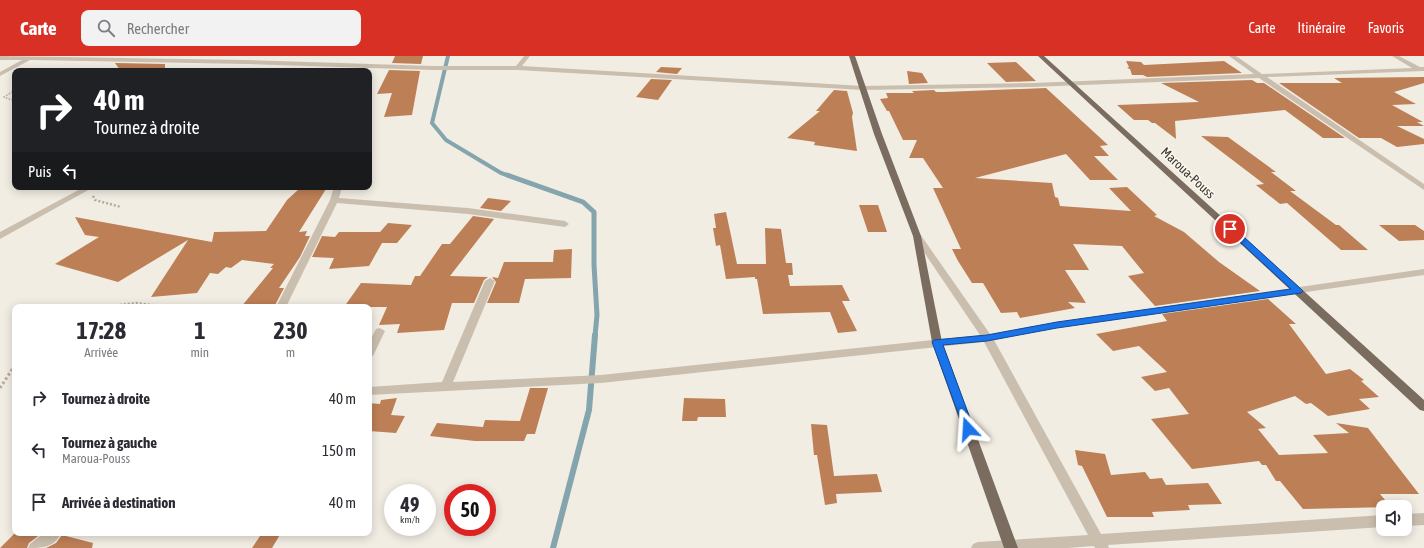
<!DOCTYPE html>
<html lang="fr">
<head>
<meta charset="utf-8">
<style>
  body { margin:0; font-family:"Asap Condensed",sans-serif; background:#f2f2f3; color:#2b2b33; height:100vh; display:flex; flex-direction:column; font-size:15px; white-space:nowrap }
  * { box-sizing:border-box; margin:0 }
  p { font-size:13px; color:#7c7c81 }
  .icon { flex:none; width:22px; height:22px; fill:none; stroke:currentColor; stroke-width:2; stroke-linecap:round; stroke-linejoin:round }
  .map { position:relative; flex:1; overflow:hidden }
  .drawer { position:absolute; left:12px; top:248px; width:360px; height:232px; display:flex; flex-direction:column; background:#fff; border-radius:8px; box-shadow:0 2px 10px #0003 }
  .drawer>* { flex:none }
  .top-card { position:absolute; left:12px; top:12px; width:360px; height:122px; border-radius:8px; box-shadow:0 2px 10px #0003; background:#202124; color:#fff; overflow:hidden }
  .controls { position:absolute; left:1376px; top:444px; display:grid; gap:8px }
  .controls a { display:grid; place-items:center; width:36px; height:36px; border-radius:8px; background:#fff; box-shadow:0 2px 10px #0003; font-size:20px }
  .speed { position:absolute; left:384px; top:428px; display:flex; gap:8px; font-size:20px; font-weight:700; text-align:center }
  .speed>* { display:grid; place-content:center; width:52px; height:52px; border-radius:50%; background:#fff; box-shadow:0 2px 10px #0003; line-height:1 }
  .speed small { font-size:10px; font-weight:400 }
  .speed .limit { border:6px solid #d22; background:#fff; color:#111 }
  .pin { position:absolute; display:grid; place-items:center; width:34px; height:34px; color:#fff; margin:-17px; border:2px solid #fff; border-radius:50%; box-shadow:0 1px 4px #0007 }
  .me { position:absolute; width:44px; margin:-22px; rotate:340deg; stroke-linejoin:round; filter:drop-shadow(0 0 3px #0008) }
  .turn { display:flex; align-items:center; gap:14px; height:84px; padding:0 16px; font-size:18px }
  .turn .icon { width:52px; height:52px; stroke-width:2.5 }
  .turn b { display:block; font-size:28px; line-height:34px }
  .then { display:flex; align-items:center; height:38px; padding:0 16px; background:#0003; gap:8px; font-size:15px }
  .eta { display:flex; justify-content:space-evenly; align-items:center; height:68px; text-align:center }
  .eta b { font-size:24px; font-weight:700; line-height:28px }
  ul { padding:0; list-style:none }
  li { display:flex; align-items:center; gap:12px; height:52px; padding:0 16px }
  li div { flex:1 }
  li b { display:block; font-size:15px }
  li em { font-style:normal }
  header { display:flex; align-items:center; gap:24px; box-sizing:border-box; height:56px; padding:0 20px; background:#d93025; color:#fff }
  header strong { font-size:19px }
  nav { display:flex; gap:22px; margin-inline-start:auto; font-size:14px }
  .search { width:280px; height:36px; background:#f2f2f3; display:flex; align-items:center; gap:10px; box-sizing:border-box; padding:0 14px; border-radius:8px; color:#7c7c81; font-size:15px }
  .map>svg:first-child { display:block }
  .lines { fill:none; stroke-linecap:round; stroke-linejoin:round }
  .stream-far2 { stroke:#84a5ad; stroke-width:4 }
  .stream-far1 { stroke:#84a5ad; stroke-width:5 }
  .stream { stroke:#84a5ad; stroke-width:6 }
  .building { fill:#bd7f56 }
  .path-far2 { stroke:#b6aa99; stroke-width:1.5; stroke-dasharray:1.5 1.5; stroke-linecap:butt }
  .path-far1 { stroke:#b6aa99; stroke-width:2.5; stroke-dasharray:2 2; stroke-linecap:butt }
  .path { stroke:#b6aa99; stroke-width:3; stroke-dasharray:2.5 2.5; stroke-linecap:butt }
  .minor { fill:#cabfaf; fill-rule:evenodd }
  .major { fill:#7a6c5f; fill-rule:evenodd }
  .route { fill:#1a73e8; stroke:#114b97 }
  .labels { text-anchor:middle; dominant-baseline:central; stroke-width:3; stroke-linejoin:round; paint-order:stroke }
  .street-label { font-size:13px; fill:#3a332c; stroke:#faf7ef }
</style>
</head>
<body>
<header>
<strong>Carte</strong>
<div class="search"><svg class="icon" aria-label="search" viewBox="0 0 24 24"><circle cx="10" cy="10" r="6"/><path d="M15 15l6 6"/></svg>Rechercher</div>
<nav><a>Carte</a><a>Itinéraire</a><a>Favoris</a></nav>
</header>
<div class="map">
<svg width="1424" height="492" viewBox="0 0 1424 492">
  <rect width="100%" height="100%" fill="#f2ede3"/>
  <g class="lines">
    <path class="stream-far2" d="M448,0L432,67L446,84L501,117L510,120"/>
    <path class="stream-far1" d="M507,119L583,146L594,156V209L597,259L595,280"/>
    <path class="stream" d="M553,492L589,354L595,279"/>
  </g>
  <path class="building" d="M395,0H423L421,8L392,7Z
    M1126,5L1141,6L1144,9L1224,5L1242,17L1147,21L1143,19H1132L1130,13L1127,12L1129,11Z
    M1016,6L1036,25L1006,26L987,7Z
    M115,7L165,8V12L120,14Z
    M661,11L682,12L677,18L656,16Z
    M389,14L420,15L412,59L384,61L392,37L377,38Z
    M907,15L922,17L928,27L909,28Z
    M1424,21V27L1394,36L1416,48L1392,49L1423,66H1417L1424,70H1397L1424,83V88L1397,91L1381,82H1359L1279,27H1342L1334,22Z
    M651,23L672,24L658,44L636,41Z
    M1252,24L1257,27H1264L1345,82H1323L1285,54L1175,65L1176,83L1155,67H1152L1148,64H1134L1117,49L1199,46L1161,27Z
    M1046,32L1108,89L1100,90L1109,100H1094L1118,124H1090L1066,98L975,122L1052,127L1055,141L1058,142L1060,150L1131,155L1109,132L1127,131L1157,159L1154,160L1184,176L1219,206L1260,235L1155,250L1128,220L1144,217L1122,190L1073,188L1089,214H1065L1086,247L1068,246L1075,252L1020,262L1017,256L1001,257L983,227H972L958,205L952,193H961L933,132H943L923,102H909L917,84H903L889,55H887L880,43L888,42L886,37H914L912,35L934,34L936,36H944Z
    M834,34L847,35L853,57L852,61L857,95L814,89L815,86L787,82L820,55H816Z
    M1201,80L1228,81L1276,116H1271L1296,135H1290L1336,169H1339L1368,194H1341L1287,147L1280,148L1256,129L1264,128Z
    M299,133H326L299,176L307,175L305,180H310L300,201L279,232H284L274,251H241L273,212H270L274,208L242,204L231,212L226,211L218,218L210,217L197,237L151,241L188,184L118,226L55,208L99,181L85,179L75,161L212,186L214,176L266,175L287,144Z
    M488,142L511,145L501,155L480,152Z
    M859,149H878L887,176H868Z
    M726,156L737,208H766L765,172L781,173L786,207H792L793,219H788L790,230L842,229L850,245H842L857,275L838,277L830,256L763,258L757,223H755V221L726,223L720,189L716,190L713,172H716L714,158Z
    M473,160L494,163L450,220L488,221L484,224L474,247H452L444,274L397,277L400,268L379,269L387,251H344L361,227L411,229L415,220H420L442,188H450Z
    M388,167L412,169L397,187H382L369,210L329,213L334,202L312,201L322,180L335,181L339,176H380Z
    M1379,169H1415L1424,175V184L1399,185Z
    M572,193L571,222L525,223L519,247H487L496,226L492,221L498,222L504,206H553L554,194Z
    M1268,243L1296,268H1289L1326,318L1350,313L1364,324L1361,325L1379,341L1359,343L1370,353L1328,360L1311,347L1306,348L1295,340L1247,356L1266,372L1258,373L1279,399L1328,397L1313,379L1349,377L1336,367L1368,372L1419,438H1380L1391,451L1303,453L1280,425H1276L1266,409H1262L1259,405L1192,413L1151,363L1189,358L1169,332L1155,335L1141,321L1167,316L1139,290L1113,295L1096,278L1167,265L1162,258Z
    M530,332H548L535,378H527L524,385H475L430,380L437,367L483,371L485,364L520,365Z
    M397,342L391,359L405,360L396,377L369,375V347L380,348L381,344Z
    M684,342L725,343L726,361H698L697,365H682Z
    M811,368L827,369L834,420L877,418L882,436L836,438L837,447L825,449L817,399H814Z
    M1075,394L1105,398L1111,419L1145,416L1150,423L1162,422L1166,429L1208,427L1222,448L1188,449L1190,454L1152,456L1154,461H1107L1082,410L1078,409Z
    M15,477H42L29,487L27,492H0Z
    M262,477H281L272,492H252Z
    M62,479L93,487L92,492H46L56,487Z"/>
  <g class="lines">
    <path class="path-far2" d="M15,34L4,41L15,45"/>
    <path class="path-far1" d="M93,140L95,144L121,151
      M104,251L136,247L167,251"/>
    <path class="path" d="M0,332L15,309"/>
    <path class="minor" d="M0,0L248,4L433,10H516L524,0H530L522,10L863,30L1033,27L1254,18L1229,0H1236L1262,18L1412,12L1392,0H1399L1420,11H1424V15L1267,21L1424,128V134L1259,22L1033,31L863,34L518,14H433L248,8L30,4L0,20V16L22,4H0Z
      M84,131L92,132L0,183V176Z
      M334,131H342L339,142L468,152L565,165L569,168L565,171L468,158L337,147L286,251H276L330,144Z
      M917,177L920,178L990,278L1057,266L1424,213V219L1057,272L994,284L1101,478L1383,459V471L1108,489L1109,492H1095L1094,490L1068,492H971L973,488L978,486L1088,479L984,286L601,327L369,339V331L442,326L485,225L490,222L495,225L453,326L601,319L980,279L913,180Z
      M380,272L385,275L373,300L369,301V286L376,273Z
      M1424,457V469L1405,470V458Z
      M44,477H61C54,492 42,492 28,492L30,488Z"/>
    <path class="major" d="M849,0H855L882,78L921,180L942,286L1018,492H1004L932,286L913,180L874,78Z
      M1038,0H1044L1424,344V355L1420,354Z"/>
  </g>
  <path class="route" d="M1230,170L1233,171L1301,233L1303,235L1301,237L1057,272L987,285L943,289L974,373L972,376L968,377L965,376L932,286L934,284L987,279L1057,266L1291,233L1227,174L1226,173Z"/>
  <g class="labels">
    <g class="street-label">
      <text transform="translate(1188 117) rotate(43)">Maroua-Pouss</text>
    </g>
  </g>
</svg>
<div class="controls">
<a><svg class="icon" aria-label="sound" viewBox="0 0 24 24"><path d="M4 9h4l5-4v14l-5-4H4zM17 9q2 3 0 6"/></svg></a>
</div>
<div class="speed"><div>49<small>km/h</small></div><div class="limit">50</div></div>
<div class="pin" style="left:1230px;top:173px;background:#d93025"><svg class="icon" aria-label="arrive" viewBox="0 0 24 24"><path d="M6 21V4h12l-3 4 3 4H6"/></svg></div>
<svg class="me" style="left:968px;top:373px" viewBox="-20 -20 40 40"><path d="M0-17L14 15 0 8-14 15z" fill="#1a73e8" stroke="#fff" stroke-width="4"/></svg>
<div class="top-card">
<div class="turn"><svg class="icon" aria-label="right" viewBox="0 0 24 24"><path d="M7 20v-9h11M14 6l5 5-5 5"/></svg><div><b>40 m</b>Tournez à droite</div></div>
<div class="then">Puis<svg class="icon" aria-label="left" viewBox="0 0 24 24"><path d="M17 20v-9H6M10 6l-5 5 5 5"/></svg></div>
</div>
<section class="drawer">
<div class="eta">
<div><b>17:28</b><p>Arrivée</p></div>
<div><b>1</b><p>min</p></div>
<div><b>230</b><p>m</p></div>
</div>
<ul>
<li><svg class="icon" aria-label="right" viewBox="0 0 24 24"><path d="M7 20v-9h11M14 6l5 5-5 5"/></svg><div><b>Tournez à droite</b></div><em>40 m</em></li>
<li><svg class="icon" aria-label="left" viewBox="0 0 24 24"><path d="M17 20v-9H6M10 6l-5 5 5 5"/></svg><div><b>Tournez à gauche</b><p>Maroua-Pouss</p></div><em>150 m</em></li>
<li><svg class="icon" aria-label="arrive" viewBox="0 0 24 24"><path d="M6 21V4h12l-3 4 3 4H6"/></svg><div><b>Arrivée à destination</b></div><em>40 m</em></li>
</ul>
</section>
</div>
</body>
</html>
